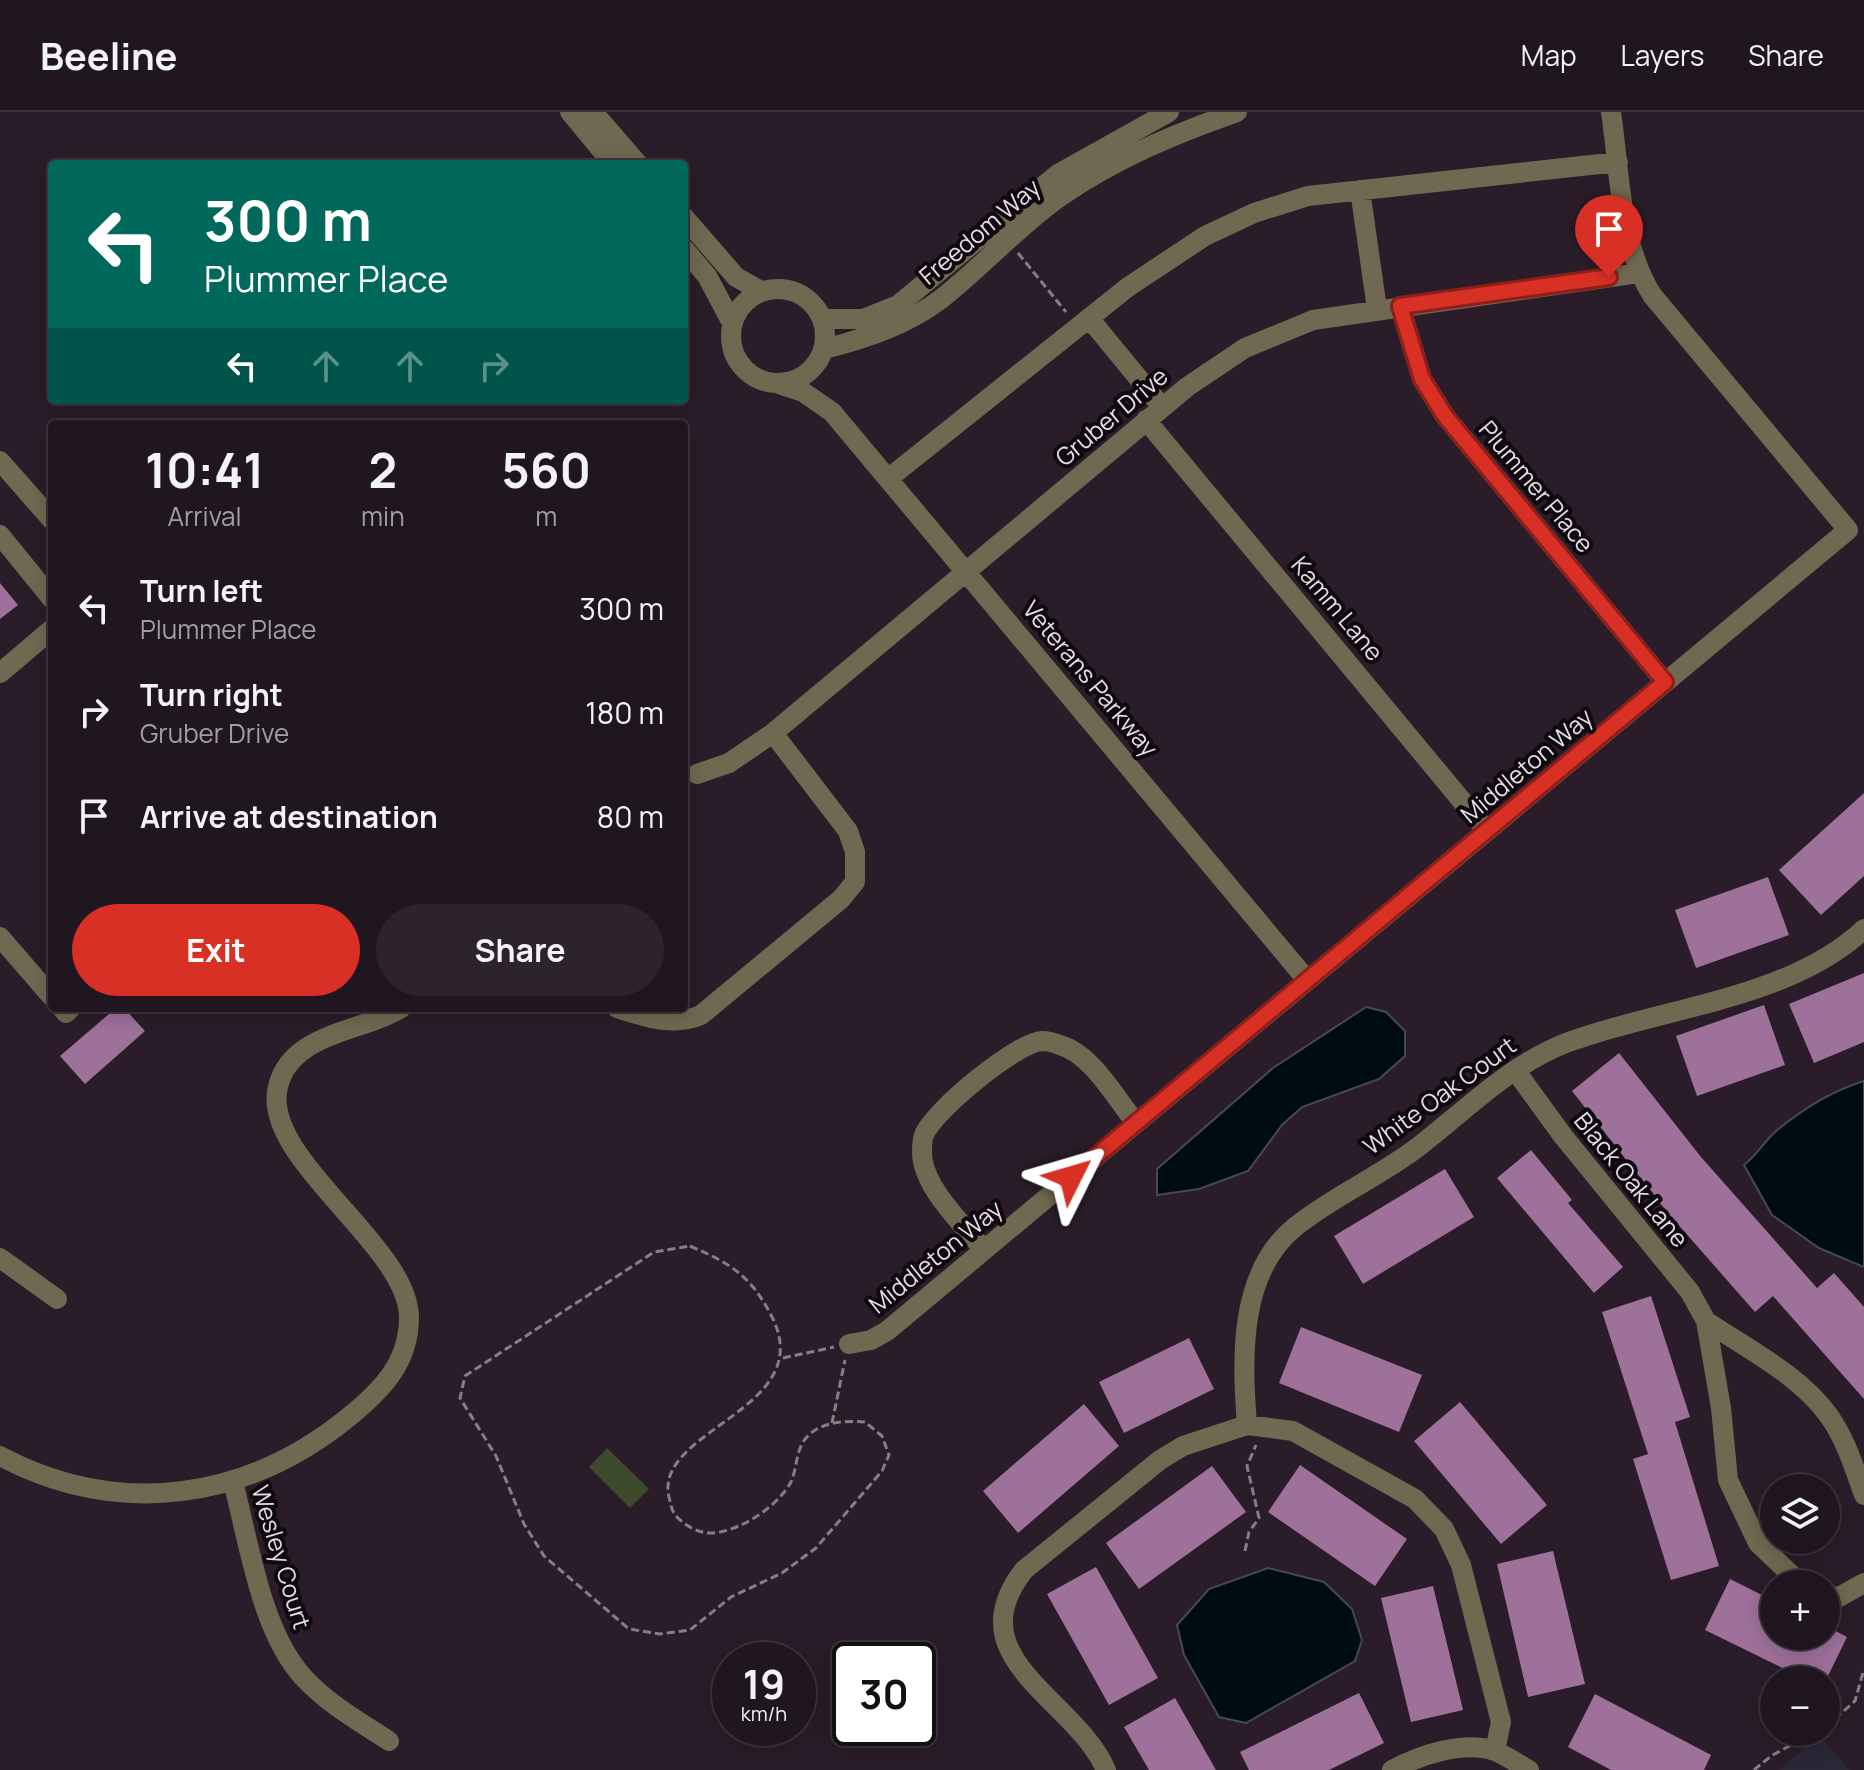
<!DOCTYPE html>
<html lang="en">
<head>
<meta charset="utf-8">
<style>
  body { margin:0; font-family:Manrope,sans-serif; background:#2d232c; color:#f1f3f6; height:100vh; display:flex; flex-direction:column; font-size:30px; white-space:nowrap }
  * { box-sizing:border-box; margin:0 }
  p { font-size:26px; color:#a29fa4 }
  .icon { flex:none; width:44px; height:44px; fill:none; stroke:currentColor; stroke-width:2; stroke-linecap:round; stroke-linejoin:round }
  .map { position:relative; flex:1; overflow:hidden }
  .sheet { position:absolute; left:48px; top:308px; width:640px; height:592px; display:flex; flex-direction:column; background:#20161f; border-radius:8px; box-shadow:0 4px 20px #0003,0 0 0 2px #3d353d }
  .sheet>* { flex:none }
  .hud { position:absolute; left:48px; top:48px; width:640px; height:244px; border-radius:8px; box-shadow:0 4px 20px #0003,0 0 0 2px #3d353d; background:#00695c; color:#fff; overflow:hidden }
  .tools { position:absolute; left:1760px; top:1362px; display:grid; gap:16px }
  .tools a { display:grid; place-items:center; width:80px; height:80px; border-radius:50%; background:#20161f; box-shadow:0 4px 20px #0003,0 0 0 2px #3d353d; font-size:40px }
  .speed { position:absolute; left:712px; top:1530px; display:flex; gap:16px; font-size:40px; font-weight:700; text-align:center }
  .speed>* { display:grid; place-content:center; width:104px; height:104px; border-radius:50%; background:#20161f; box-shadow:0 4px 20px #0003,0 0 0 2px #3d353d; line-height:1 }
  .speed small { font-size:20px; font-weight:400 }
  .speed .limit { border:4px solid #111; border-radius:12px; background:#fff; color:#111 }
  .pin { position:absolute; display:grid; place-items:center; width:68px; height:68px; color:#fff; margin:-82px -34px; border-radius:50% 50% 50% 0; rotate:-45deg; box-shadow:0 0 8px #0007 }
  .pin .icon { rotate:45deg }
  .me { position:absolute; width:88px; margin:-44px; rotate:50deg; stroke-linejoin:round; filter:drop-shadow(0 0 6px #0008) }
  .turn { display:flex; align-items:center; gap:28px; height:168px; padding:0 24px; font-size:36px }
  .turn .icon { width:104px; height:104px; stroke-width:2.5 }
  .turn b { display:block; font-size:56px; line-height:68px }
  .lanes { display:flex; align-items:center; height:76px; padding:0 24px; background:#0003; justify-content:center; gap:40px; direction:ltr }
  .lanes .off { opacity:.35 }
  .eta { display:flex; justify-content:space-evenly; align-items:center; height:136px; text-align:center }
  .eta b { font-size:48px; font-weight:700; line-height:56px }
  .action { display:flex; gap:16px; margin-top:auto; padding:16px 24px }
  .action a { flex:1; height:92px; border-radius:48px; background:#d93025; color:#fff; font-size:32px; font-weight:700; line-height:92px; text-align:center }
  .action a+a { background:#2d232c; color:#f1f3f6 }
  ul { padding:0; list-style:none }
  li { display:flex; align-items:center; gap:24px; height:104px; padding:0 24px }
  li div { flex:1 }
  li b { display:block; font-size:30px }
  li em { font-style:normal }
  header { display:flex; align-items:center; gap:48px; box-sizing:border-box; height:112px; padding:0 40px; background:#20161f; border-bottom:2px solid #3d353d }
  header strong { font-size:38px }
  nav { display:flex; gap:44px; margin-inline-start:auto; font-size:28px }
  .map>svg:first-child { display:block }
  .medical { fill:#2a2737 }
  .green { fill:#3e4a2c }
  .water { fill:#000d10; stroke:#454b50; stroke-width:2 }
  .building { fill:#9e719b }
  .lines { fill:none; stroke-linecap:round; stroke-linejoin:round }
  .path { stroke:#887d87; stroke-width:3; stroke-dasharray:8 4; stroke-linecap:butt }
  .minor { stroke:#706850; stroke-width:20 }
  .route-casing { stroke:#8d1f18; stroke-width:20 }
  .route { stroke:#d93025; stroke-width:14 }
  .labels { text-anchor:middle; dominant-baseline:central; stroke-width:8; stroke-linejoin:round; paint-order:stroke }
  .street-label { font-size:24px; fill:#e6dde5; stroke:#0f0a0f }
</style>
</head>
<body>
<header>
<strong>Beeline</strong>
<nav><a>Map</a><a>Layers</a><a>Share</a></nav>
</header>
<div class="map">
<svg width="1864" height="1658" viewBox="0 0 1864 1658">
  <rect width="100%" height="100%" fill="#2a1d29"/>
  <path class="medical" d="M1819,1623L1850,1658H1779Z"/>
  <path class="green" d="M607,1336L649,1377L630,1396L589,1355Z"/>
  <path class="water" d="M1366,895L1386,900L1405,919V944L1379,967L1302,995L1282,1013L1248,1059L1199,1077L1157,1083V1057L1273,956Z
    M1864,969V1155L1819,1136L1772,1103L1744,1053C1757,1043 1764,1030 1775,1020C1800,999 1832,979 1864,969Z
    M1268,1456L1324,1470L1352,1497L1362,1528L1355,1549L1246,1611L1219,1605L1184,1543L1177,1513L1209,1477Z"/>
  <path class="building" d="M0,471L18,493L0,507Z
    M1864,681V764L1821,803L1779,758Z
    M1768,765L1789,823L1696,856L1675,798Z
    M1864,861V930L1814,951L1789,892Z
    M1764,893L1785,953L1697,984L1676,924Z
    M116,896H124L145,919L85,972L60,944Z
    M1619,941L1701,1045L1817,1176L1834,1161L1864,1195V1287L1773,1184L1755,1200L1668,1101L1572,979Z
    M1531,1038L1572,1088L1568,1091L1623,1155L1594,1181L1497,1066Z
    M1445,1057L1474,1105L1363,1172L1334,1124Z
    M1651,1184L1690,1305L1675,1310L1719,1454L1671,1468L1633,1347L1648,1342L1602,1200Z
    M1301,1215L1422,1263L1399,1320L1279,1271Z
    M1189,1226L1214,1277L1124,1321L1099,1270Z
    M1460,1290L1547,1393L1501,1432L1414,1329Z
    M1084,1292L1119,1334L1018,1421L983,1379Z
    M1300,1353L1407,1427L1375,1474L1268,1400Z
    M1212,1354L1246,1400L1139,1477L1106,1431Z
    M1553,1439L1585,1572L1528,1585L1497,1452Z
    M1096,1455L1158,1566L1109,1593L1047,1482Z
    M1730,1467L1774,1489V1524H1826V1514L1847,1525L1826,1568H1807L1705,1518Z
    M1433,1474L1463,1598L1411,1610L1381,1486Z
    M1359,1581L1384,1631L1329,1658H1249L1240,1640Z
    M1595,1582L1711,1643L1704,1658H1611L1568,1635Z
    M1175,1586L1216,1658H1149L1124,1615Z"/>
  <g class="lines">
    <path class="path" d="M1018,141L1066,200
      M690,1134C730,1151 751,1164 771,1203C821,1297 653,1317 669,1385C671,1394 672,1401 679,1407C688,1415 698,1421 711,1421C740,1420 778,1394 791,1370C796,1359 796,1345 801,1334C812,1310 843,1308 865,1310L882,1324L889,1343L882,1359L816,1436L782,1461L731,1485L690,1518L660,1522L629,1517L544,1444L524,1412L496,1344L460,1286L465,1264L654,1140Z
      M783,1246L834,1235
      M832,1311L845,1248
      M1245,1439L1249,1420L1259,1406L1247,1354L1256,1333
      M1826,1615L1855,1589L1864,1557
      M1754,1658L1771,1644L1815,1620"/>
    <path class="minor" d="M570,0L613,52
      M593,0L638,52
      M1360,78L1377,197
      M684,105L736,165L761,179
      M684,137L707,164L732,211
      M731 224a47 47 0 1 1 94 0a47 47 0 1 1-94 0Z
      M1400,194L1422,267L1445,304L1665,570
      M1089,206L1162,295
      M823,207H863L898,193L1058,62L1169,0
      M824,237C865,227 907,213 941,187C982,155 1018,114 1061,84C1117,46 1174,22 1237,0
      M779,272L803,280L832,300L1307,868
      M1146,308L1487,719
      M0,349L52,408
      M889,366L1128,175L1205,124L1254,101L1308,84L1618,50
      M0,423L52,487
      M0,561L52,517
      M697,662L729,651L773,621L1187,275L1245,236L1313,208L1639,161
      M0,825L52,885
      M62,896L66,901L71,896
      M617,896C646,905 672,915 701,903L841,787L855,770V740L848,719L773,621
      M1515,958L1563,1024L1690,1180L1706,1209L1721,1296L1728,1368L1758,1431L1801,1472
      M984,1138C963,1112 923,1076 922,1041C922,1036 922,1027 924,1023C933,999 1017,930 1042,929C1047,929 1055,931 1060,933C1092,942 1116,987 1136,1011
      M0,1146L57,1187
      M1706,1209C1746,1236 1801,1264 1829,1304C1846,1328 1854,1355 1864,1383
      M849,1232L871,1228L887,1219L1848,418L1652,183C1619,130 1620,60 1611,0
      M1247,1313C1242,1248 1238,1161 1295,1115C1333,1084 1379,1065 1418,1035C1465,999 1509,953 1566,931C1658,896 1789,888 1864,817
      M0,1344C119,1407 248,1388 350,1304C383,1277 409,1250 409,1205C408,1134 267,1050 277,980C286,920 362,921 401,896
      M233,1370C249,1430 261,1520 304,1566C328,1592 360,1610 389,1629
      M1826,1483L1839,1485L1864,1471
      M1106,1658C1075,1586 955,1547 1024,1458L1160,1348L1183,1334L1247,1313L1293,1319L1415,1387L1444,1417L1461,1453L1501,1610L1495,1639
      M1392,1658C1420,1643 1464,1628 1495,1639C1507,1644 1518,1652 1529,1658"/>
  </g>
  <g class="lines">
    <defs>
      <path id="route" d="M1071,1065L1665,570L1445,304L1422,267L1400,194L1609,165"/>
    </defs>
    <use href="#route" class="route-casing"/>
    <use href="#route" class="route"/>
  </g>
  <g class="labels">
    <g class="street-label">
      <text transform="translate(979 119) rotate(-40)">Freedom Way</text>
      <text transform="translate(1111 304) rotate(-40)">Gruber Drive</text>
      <text transform="translate(1537 374) rotate(50)">Plummer Place</text>
      <text transform="translate(1338 496) rotate(50)">Kamm Lane</text>
      <text transform="translate(1091 566) rotate(50)">Veterans Parkway</text>
      <text transform="translate(1526 653) rotate(-40)">Middleton Way</text>
      <text transform="translate(1439 983) rotate(-36)">White Oak Court</text>
      <text transform="translate(1632 1067) rotate(51)">Black Oak Lane</text>
      <text transform="translate(935 1144) rotate(-39)">Middleton Way</text>
      <text transform="translate(282 1445) rotate(73)">Wesley Court</text>
    </g>
  </g>
</svg>
<div class="tools">
<a><svg class="icon" aria-label="layers" viewBox="0 0 24 24"><path d="M12 4l9 5-9 5-9-5zM3 14l9 5 9-5"/></svg></a>
<a>+</a>
<a>−</a>
</div>
<div class="speed"><div>19<small>km/h</small></div><div class="limit">30</div></div>
<div class="pin" style="left:1609px;top:165px;background:#d93025"><svg class="icon" aria-label="arrive" viewBox="0 0 24 24"><path d="M6 21V4h12l-3 4 3 4H6"/></svg></div>
<svg class="me" style="left:1071px;top:1065px" viewBox="-20 -20 40 40"><path d="M0-17L14 15 0 8-14 15z" fill="#d93025" stroke="#fff" stroke-width="4"/></svg>
<div class="hud">
<div class="turn"><svg class="icon" aria-label="left" viewBox="0 0 24 24"><path d="M17 20v-9H6M10 6l-5 5 5 5"/></svg><div><b>300 m</b>Plummer Place</div></div>
<div class="lanes"><svg class="icon" aria-label="left" viewBox="0 0 24 24"><path d="M17 20v-9H6M10 6l-5 5 5 5"/></svg><svg class="icon off" aria-label="ahead" viewBox="0 0 24 24"><path d="M12 20V5M6 11l6-6 6 6"/></svg><svg class="icon off" aria-label="ahead" viewBox="0 0 24 24"><path d="M12 20V5M6 11l6-6 6 6"/></svg><svg class="icon off" aria-label="right" viewBox="0 0 24 24"><path d="M7 20v-9h11M14 6l5 5-5 5"/></svg></div>
</div>
<section class="sheet">
<div class="eta">
<div><b>10:41</b><p>Arrival</p></div>
<div><b>2</b><p>min</p></div>
<div><b>560</b><p>m</p></div>
</div>
<ul>
<li><svg class="icon" aria-label="left" viewBox="0 0 24 24"><path d="M17 20v-9H6M10 6l-5 5 5 5"/></svg><div><b>Turn left</b><p>Plummer Place</p></div><em>300 m</em></li>
<li><svg class="icon" aria-label="right" viewBox="0 0 24 24"><path d="M7 20v-9h11M14 6l5 5-5 5"/></svg><div><b>Turn right</b><p>Gruber Drive</p></div><em>180 m</em></li>
<li><svg class="icon" aria-label="arrive" viewBox="0 0 24 24"><path d="M6 21V4h12l-3 4 3 4H6"/></svg><div><b>Arrive at destination</b></div><em>80 m</em></li>
</ul>
<div class="action"><a>Exit</a><a>Share</a></div>
</section>
</div>
</body>
</html>
